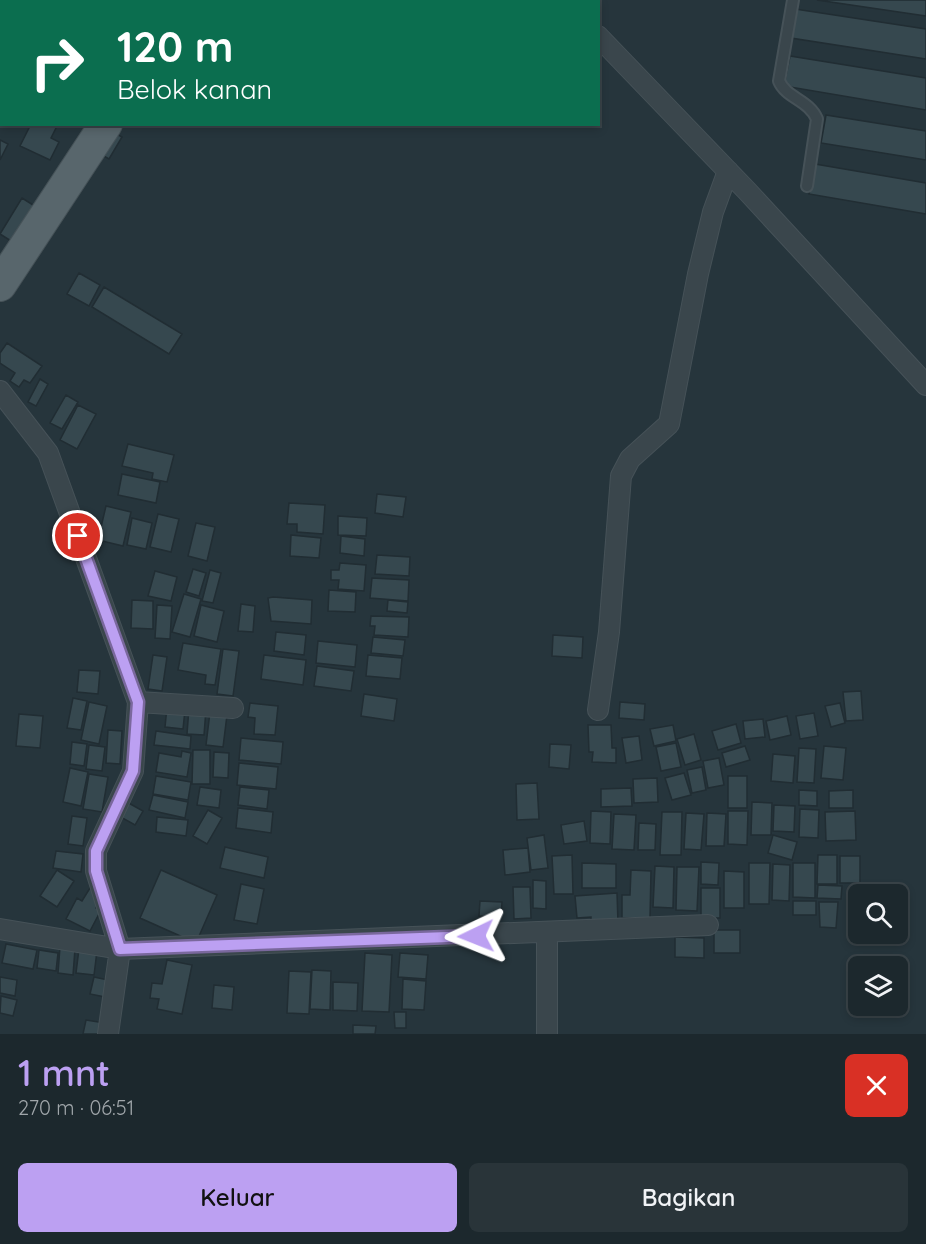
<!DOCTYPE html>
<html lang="id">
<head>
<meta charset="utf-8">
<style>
  body { margin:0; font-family:Quicksand,sans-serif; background:#293439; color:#f1f3f6; height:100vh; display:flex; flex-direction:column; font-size:22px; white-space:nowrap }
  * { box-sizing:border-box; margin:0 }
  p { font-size:20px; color:#a0a6aa }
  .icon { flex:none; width:33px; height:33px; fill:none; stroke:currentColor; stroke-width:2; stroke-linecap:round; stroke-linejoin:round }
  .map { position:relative; height:1034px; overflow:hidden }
  .sheet { display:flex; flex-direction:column; background:#1c282d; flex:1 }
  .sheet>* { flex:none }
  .banner { position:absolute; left:0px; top:0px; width:600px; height:126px; box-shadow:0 3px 9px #0003,0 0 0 2px #3a4449; background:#0b6e4f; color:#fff; overflow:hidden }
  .controls { position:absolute; left:848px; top:884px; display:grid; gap:12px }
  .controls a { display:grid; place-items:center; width:60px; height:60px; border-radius:9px; background:#1c282d; box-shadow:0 3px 9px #0003,0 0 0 2px #3a4449; font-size:30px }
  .pin { position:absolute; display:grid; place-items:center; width:51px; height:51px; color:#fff; margin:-26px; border:3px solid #fff; border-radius:50%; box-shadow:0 2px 6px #0007 }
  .me { position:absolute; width:66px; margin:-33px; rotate:268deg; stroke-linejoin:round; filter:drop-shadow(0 0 4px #0008) }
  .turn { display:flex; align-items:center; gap:21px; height:126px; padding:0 18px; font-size:27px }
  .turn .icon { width:78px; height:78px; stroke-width:2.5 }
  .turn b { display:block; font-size:42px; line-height:51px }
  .round { display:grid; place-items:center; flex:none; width:63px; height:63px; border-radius:9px; background:#293439 }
  .overview { display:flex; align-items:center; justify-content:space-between; height:102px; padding:0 18px }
  h1 { font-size:36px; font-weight:600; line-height:45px; color:#bca0f2 }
  .button { display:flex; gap:12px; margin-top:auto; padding:12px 18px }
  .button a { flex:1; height:69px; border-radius:9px; background:#bca0f2; color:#111; font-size:24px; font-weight:600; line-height:69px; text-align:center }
  .button a+a { background:#293439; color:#f1f3f6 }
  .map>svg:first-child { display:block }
  .building { fill:#36484f; stroke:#212d33; stroke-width:1.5 }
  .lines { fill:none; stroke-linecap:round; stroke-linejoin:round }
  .lane-casing { stroke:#465258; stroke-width:14 }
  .street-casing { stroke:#465258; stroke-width:22 }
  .primary-casing { stroke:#465258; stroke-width:34 }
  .lane { stroke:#3a464c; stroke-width:10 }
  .street { stroke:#3a464c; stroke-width:20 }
  .primary { stroke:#58666c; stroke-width:32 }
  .route-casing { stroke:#7a689d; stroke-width:15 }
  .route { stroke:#bca0f2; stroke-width:10 }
</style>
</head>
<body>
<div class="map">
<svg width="926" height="1034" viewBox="0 0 926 1034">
  <rect width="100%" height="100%" fill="#26353c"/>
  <path class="building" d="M817,0H926V16Z
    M795,9L926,29V59L791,38Z
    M790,56L926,78V110L784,86Z
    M826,115L926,131V160L821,143Z
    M31,124H58L51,138L59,142L50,160L20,146Z
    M106,128L122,137L109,159L93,150Z
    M0,140L8,144L0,160Z
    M815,164L926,183V214L809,194Z
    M22,198L41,210L19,246L0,234Z
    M79,273L100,285L89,306L67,294Z
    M104,287L182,334L169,354L92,307Z
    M7,343L42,366L30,383L24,380L19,387L10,381L15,373L0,363V353Z
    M40,379L48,384L36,406L28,402Z
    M66,395L78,402L62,429L50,423Z
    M78,405L96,414L77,449L60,440Z
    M128,444L174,455L167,482L152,479L153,473L122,466Z
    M122,474L160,482L156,503L118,495Z
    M377,494L406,497L403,517L375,513Z
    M289,503L325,505L323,534L297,532V524H287Z
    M106,506L131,512L123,546L98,540Z
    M158,514L179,519L171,552L150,547Z
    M338,516L367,518L366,536L338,535Z
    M132,518L152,523L146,549L127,545Z
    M196,523L215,527L207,561L188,556Z
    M291,535L321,538L319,558L290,556Z
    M341,536L365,539L364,556L340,553Z
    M377,555L410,557L409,576L375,574Z
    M340,563L366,565L364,591L338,589L339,580H331V570H339Z
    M193,569L206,573L199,596L186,592Z
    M210,570L221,573L213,603L202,601Z
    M155,571L177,577L171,601L148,596Z
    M372,578L409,580L408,601L370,598Z
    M329,590L356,592L355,612L328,611Z
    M184,594L201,599L190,637L172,632Z
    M273,597L312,600L311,624L271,621L268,598Z
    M132,600L153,601V629L131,628Z
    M388,600L408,602L407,613L387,611Z
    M241,604L255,606L253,632L238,631Z
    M157,605L172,606L170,639L155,638Z
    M201,605L224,611L217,642L194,636Z
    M371,616L409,617L408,637L374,635L375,626H370Z
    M276,632L306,635L304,655L274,651Z
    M553,635L583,637L582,658L552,656Z
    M373,637L405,640L403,656L371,653Z
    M318,641L357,645L355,667L316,663Z
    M183,643L221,649L215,685L205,684L206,675L178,670Z
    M223,649L239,651L233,696L217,694Z
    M153,655L167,657L162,691L148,689Z
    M264,655L306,660L303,685L261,679Z
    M368,655L402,658L400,679L366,676Z
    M317,666L354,671L351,691L314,686Z
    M79,670L100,671L98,694L77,692Z
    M861,691L863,720L846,721L843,692Z
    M364,694L397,699L394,721L361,716Z
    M73,698L87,701L81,730L67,728Z
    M89,702L107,706L99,744L81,740Z
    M620,702L645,704L644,720L619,718Z
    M250,703L278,706L275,735L254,734L255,718L248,717Z
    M840,703L845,723L831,727L825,706Z
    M167,707L185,710L183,729L165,727Z
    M189,708L206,709L204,735L187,734Z
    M210,712L227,715L223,747L206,745Z
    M814,713L818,736L800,739L796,716Z
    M19,714L43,716L40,748L16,746Z
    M787,716L791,735L770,740L766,721Z
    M763,719L765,737L745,739L743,721Z
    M736,724L741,743L718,750L712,731Z
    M588,725H611L612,748H616V763L592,762L593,752H589Z
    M673,725L676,741L654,746L650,729Z
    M108,730L122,731L120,764L106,763Z
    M156,731L191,736L190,749L154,745Z
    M694,734L701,760L685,765L677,739Z
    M639,736L642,760L626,763L622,738Z
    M241,738L283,742L281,764L239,760Z
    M72,742L87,744L84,766L70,764Z
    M676,743L681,767L661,771L656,747Z
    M550,744L571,745L569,769L549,767Z
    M89,745L105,747L102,771L86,769Z
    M745,746L750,760L726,767L722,753Z
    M824,746L846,748L843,780L821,778Z
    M799,748L816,749L814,783L797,782Z
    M193,750H210V784H192Z
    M182,751L191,753L187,777L156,772L159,753L181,757Z
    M214,752L229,753L228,778L213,777Z
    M773,754L795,756L793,783L771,781Z
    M719,758L724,785L708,788L703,761Z
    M239,763L278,767L276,789L237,785Z
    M702,767L706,790L692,793L687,770Z
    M70,768L88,772L81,806L63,802Z
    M684,773L691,795L672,800L665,778Z
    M89,774L108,777L102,812L83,809Z
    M156,776L191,782L188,800L153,794Z
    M728,776H747V808H728Z
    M657,778L658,802L634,803L633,779Z
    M537,783L539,819L517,820L516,784Z
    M200,787L221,790L219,808L197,805Z
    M240,787L269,790L267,809L238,805Z
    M631,788L632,806L601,807V789Z
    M799,790L817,791V806L799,805Z
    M853,790V808H829V791Z
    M153,795L188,802L185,818L149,810Z
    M125,801L143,811L135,825L117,815Z
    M752,802L772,803L771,835H751Z
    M774,805L795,806L794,832L773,831Z
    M238,808L273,812L271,833L236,828Z
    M800,809L819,810L818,838L799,837Z
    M208,810L222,818L207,844L193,836Z
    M591,811L611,812L610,844L590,843Z
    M728,811H748L747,845L728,844Z
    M855,811L856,840L826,841L825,812Z
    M662,812H682L681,855H660Z
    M686,813L704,814L701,850L684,849Z
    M707,813L726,814L724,846H706Z
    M614,814L636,815L634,850L612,849Z
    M72,816L87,818L83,846L68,844Z
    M157,817L188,820L186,836L156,832Z
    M584,821L587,841L564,844L561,825Z
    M639,823L656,824L655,850H638Z
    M544,835L548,868L531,870L527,838Z
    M773,835L797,842L792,860L768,853Z
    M225,847L268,857L264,878L220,868Z
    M528,848L530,872L505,875L503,850Z
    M56,851L83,854L81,872L53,868Z
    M572,855L573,894H554L552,856Z
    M818,855H837V884H817Z
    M840,856H860V883H840Z
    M701,862L719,863L718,885L701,884Z
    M582,863L616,864V888H582Z
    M749,863H770L769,904H749Z
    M793,863H815V898L793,897Z
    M773,864L790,865L789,901L772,900Z
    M655,866L674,867L673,908L653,907Z
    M677,867H699L697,911L676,910Z
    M57,870L74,881L57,907L40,896Z
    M161,870L217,895L196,943L140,918Z
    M631,870L651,871L650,918H622V895H630Z
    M724,871L744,872V908H724Z
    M533,880L546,881V909L533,908Z
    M241,884L264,889L257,924L234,920Z
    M818,885L842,886L841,899L817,898Z
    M513,887H530L531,918L514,919Z
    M90,888L103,896L96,908L101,910L90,931L66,919L77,898L82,901Z
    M701,888H720V918H701Z
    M617,893L618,923L591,924V917L577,918L575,896Z
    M480,901L502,902L501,917L479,916Z
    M793,901H816V915H793Z
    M819,902H838L836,928L820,927Z
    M714,930H740V953H714Z
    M675,937L704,938V958L675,957Z
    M6,944L37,950L33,969L2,963Z
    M60,947L75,949L73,975L58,973Z
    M79,949L97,951L94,975L76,973Z
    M39,950L58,953L56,971L37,968Z
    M365,953L392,955L389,1012L362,1011Z
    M400,953L428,955L426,979L398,977Z
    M167,960L192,965L182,1014L157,1009L159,999L150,998L152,983L162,984Z
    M312,970L331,971L330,1010L310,1009Z
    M289,971L311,972L309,1014L287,1013Z
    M0,977L17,980L15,996L0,993Z
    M94,977L113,981L110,998L90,994Z
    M403,979L426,981L424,1010L402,1009Z
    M333,982L358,983L357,1011L333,1010Z
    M214,985L234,987L232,1010L212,1008Z
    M1,996L17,1000L13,1016L0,1013Z
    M394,1012H406V1028H395Z
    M86,1020L105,1023L103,1034H83Z
    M353,1025L376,1026L375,1034H353Z"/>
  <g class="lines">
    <defs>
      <path id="lane" d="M793,0L779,81C786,98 809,100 817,119L807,186
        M579,2L580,0"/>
      <path id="street" d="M566,0L567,2
        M598,36L748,192L926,385
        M0,391L48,453L138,702L133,771L96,851V871L120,949L108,1034
        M138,702L233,708
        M598,710L609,632L621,476L630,459L669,424L698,274L713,212L728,171
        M0,929L120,949L708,925
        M547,1034V933"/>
      <path id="primary" d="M186,2L187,0
        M0,285L106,124"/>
    </defs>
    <use href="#lane" class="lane-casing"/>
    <use href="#street" class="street-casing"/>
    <use href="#primary" class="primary-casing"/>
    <use href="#lane" class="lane"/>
    <use href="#street" class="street"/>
    <use href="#primary" class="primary"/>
  </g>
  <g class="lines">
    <defs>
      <path id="route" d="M78,536L138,702L133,771L96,851V871L120,949L476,936"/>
    </defs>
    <use href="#route" class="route-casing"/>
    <use href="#route" class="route"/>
  </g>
</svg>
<div class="controls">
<a><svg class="icon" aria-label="search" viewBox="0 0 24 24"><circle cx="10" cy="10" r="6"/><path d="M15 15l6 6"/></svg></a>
<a><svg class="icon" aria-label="layers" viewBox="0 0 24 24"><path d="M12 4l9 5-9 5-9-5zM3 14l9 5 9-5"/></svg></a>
</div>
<div class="pin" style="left:78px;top:536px;background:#d93025"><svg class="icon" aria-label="arrive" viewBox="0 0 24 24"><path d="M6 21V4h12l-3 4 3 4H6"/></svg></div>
<svg class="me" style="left:476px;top:936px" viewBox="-20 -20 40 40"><path d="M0-17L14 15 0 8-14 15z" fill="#bca0f2" stroke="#fff" stroke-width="4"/></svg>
<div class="banner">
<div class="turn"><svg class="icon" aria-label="right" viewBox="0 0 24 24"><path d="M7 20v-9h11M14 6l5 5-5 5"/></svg><div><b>120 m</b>Belok kanan</div></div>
</div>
</div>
<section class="sheet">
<div class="overview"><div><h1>1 mnt</h1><p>270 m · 06:51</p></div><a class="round" style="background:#d93025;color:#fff"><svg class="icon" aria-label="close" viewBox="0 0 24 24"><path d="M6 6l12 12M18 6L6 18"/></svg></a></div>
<div class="button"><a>Keluar</a><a>Bagikan</a></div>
</section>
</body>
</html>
